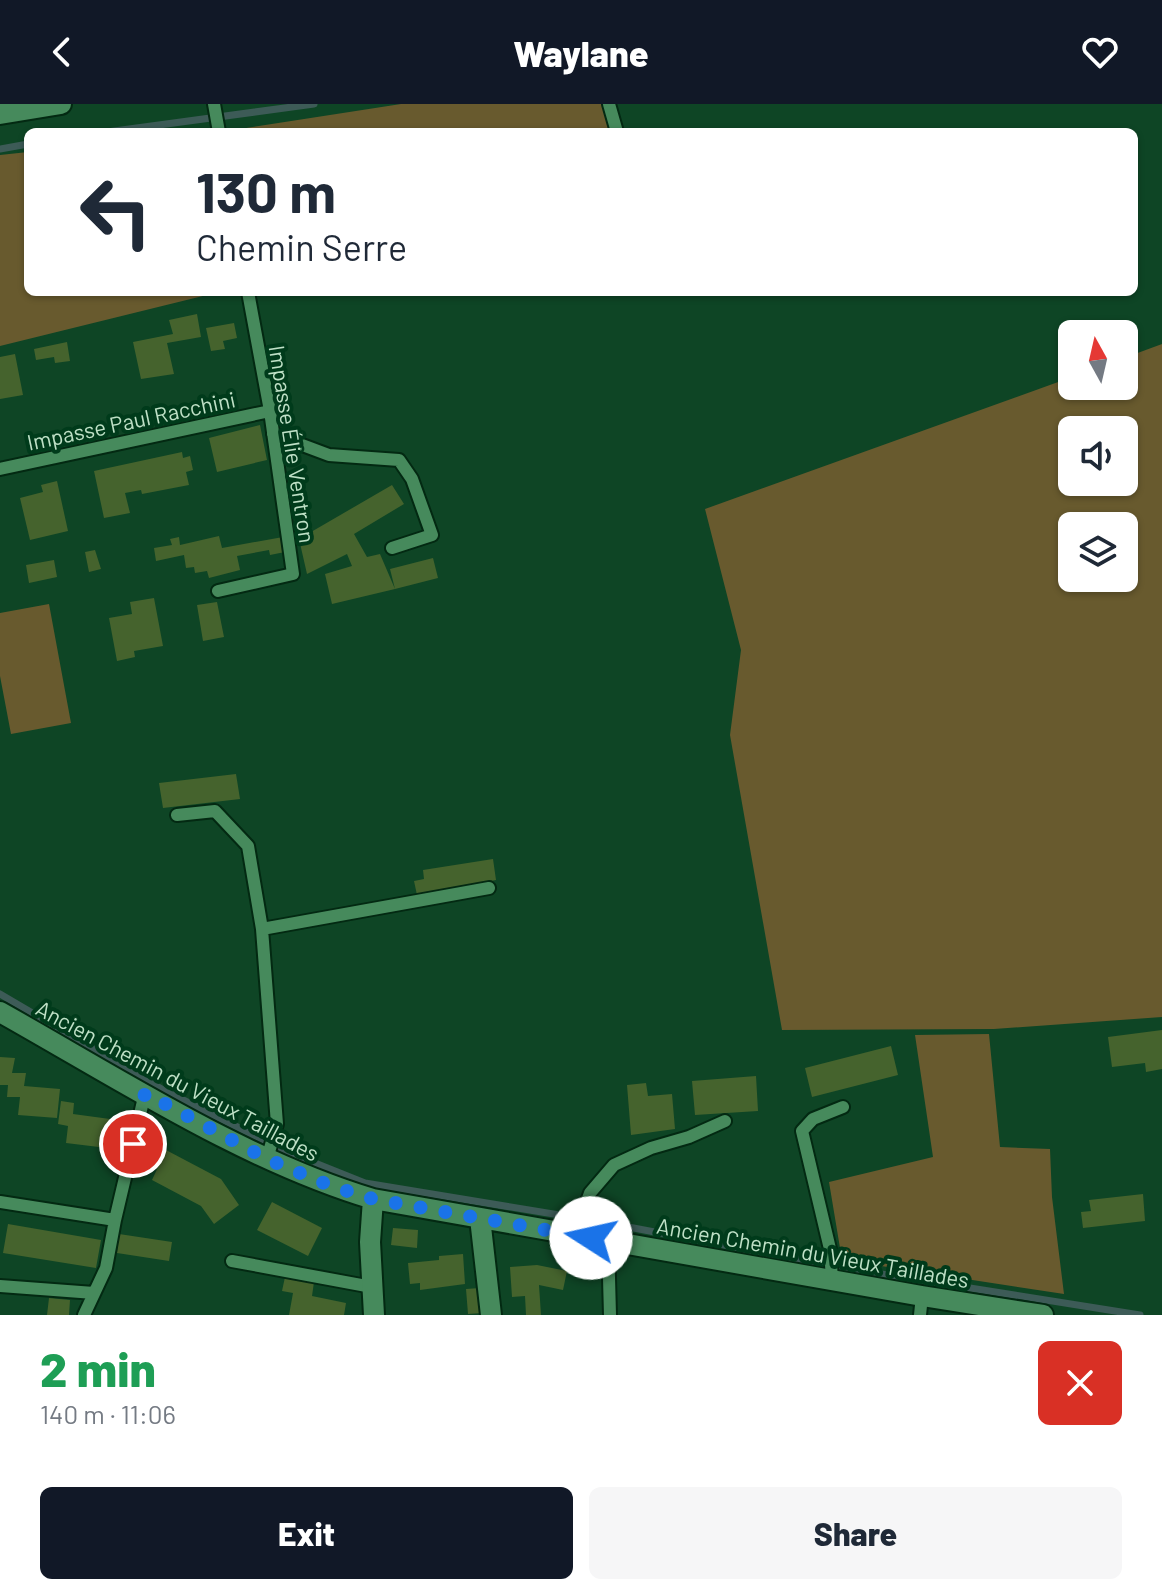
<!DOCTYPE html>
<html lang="en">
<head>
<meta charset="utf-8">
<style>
  body { margin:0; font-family:Barlow,sans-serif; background:#f6f6f7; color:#1f2937; height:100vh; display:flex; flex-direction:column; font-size:30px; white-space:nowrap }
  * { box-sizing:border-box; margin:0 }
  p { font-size:26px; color:#747a83 }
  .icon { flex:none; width:44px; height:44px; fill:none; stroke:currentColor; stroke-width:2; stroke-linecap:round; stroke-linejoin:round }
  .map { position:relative; height:1211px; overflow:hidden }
  .drawer { display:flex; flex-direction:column; background:#fff; flex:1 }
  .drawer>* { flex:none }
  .guide { position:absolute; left:24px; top:24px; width:1114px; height:168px; border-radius:12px; box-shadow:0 2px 6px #0004; background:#fff; color:#1f2937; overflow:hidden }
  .needle { width:52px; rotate:352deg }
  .tools { position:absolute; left:1058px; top:216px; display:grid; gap:16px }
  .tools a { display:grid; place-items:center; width:80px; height:80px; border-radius:12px; background:#fff; box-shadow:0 2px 6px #0004; font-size:40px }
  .pin { position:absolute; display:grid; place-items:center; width:68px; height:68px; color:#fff; margin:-34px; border:4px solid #fff; border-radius:50%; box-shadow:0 2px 8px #0007 }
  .me { position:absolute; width:88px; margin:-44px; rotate:280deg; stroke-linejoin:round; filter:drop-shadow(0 0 6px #0008) }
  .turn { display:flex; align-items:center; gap:28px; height:168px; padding:0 40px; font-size:36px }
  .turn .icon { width:104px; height:104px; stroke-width:2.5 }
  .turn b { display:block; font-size:56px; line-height:68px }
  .round { display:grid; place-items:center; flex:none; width:84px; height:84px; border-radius:12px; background:#f6f6f7 }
  .head { display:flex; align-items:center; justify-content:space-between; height:136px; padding:0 40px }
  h1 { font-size:48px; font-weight:800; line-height:60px; color:#1e9e55 }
  .button { display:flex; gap:16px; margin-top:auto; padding:16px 40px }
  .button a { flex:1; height:92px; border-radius:12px; background:#111827; color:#fff; font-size:32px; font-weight:800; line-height:92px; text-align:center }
  .button a+a { background:#f6f6f7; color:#1f2937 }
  header { display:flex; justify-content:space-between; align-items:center; height:104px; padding:0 40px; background:#111827; color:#fff; font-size:36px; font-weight:800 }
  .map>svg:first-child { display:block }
  .green { fill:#685a2e; fill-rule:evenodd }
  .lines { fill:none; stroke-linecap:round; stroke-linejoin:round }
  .stream { stroke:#3d5b57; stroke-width:7 }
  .building { fill:#45632d }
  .service-casing { stroke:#032912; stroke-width:16 }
  .minor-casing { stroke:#032912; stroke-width:24 }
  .tertiary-casing { stroke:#032912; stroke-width:24 }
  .service { stroke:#468a5c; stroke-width:12 }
  .minor { stroke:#468a5c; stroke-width:20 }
  .tertiary { stroke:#468a5c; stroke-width:20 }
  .route { stroke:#1a73e8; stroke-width:14; stroke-dasharray:0 25.2 }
  .labels { text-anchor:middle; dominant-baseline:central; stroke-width:8; stroke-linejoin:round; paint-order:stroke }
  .street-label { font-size:22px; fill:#bfe1c7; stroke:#003b1b }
</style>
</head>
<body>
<header><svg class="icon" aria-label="back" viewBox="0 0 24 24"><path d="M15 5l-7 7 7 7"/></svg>Waylane<svg class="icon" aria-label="heart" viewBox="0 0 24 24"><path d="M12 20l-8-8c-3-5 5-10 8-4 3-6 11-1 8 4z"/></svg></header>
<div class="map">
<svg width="1162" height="1211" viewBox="0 0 1162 1211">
  <rect width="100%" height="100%" fill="#0e4525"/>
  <path class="green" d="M401,0H604L611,28H244L246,24Z
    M28,48V188H219L0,242V51Z
    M1162,240V913L994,925L782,926L730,631L741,546L705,405L1072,273V282H1124V254ZM1124,326V378H1072V326ZM1124,422V474H1072V422Z
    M49,500L71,619L11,630L0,572V509Z
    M989,930L1000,1043L1050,1045L1052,1093L1064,1190L842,1156L829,1078L933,1053L915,931Z"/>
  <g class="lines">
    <path class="stream" d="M107,28L314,0
      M0,45L28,40
      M0,890L165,987L290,1049L365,1079L602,1118L850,1165L1140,1211"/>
  </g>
  <path class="building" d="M197,210L201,233L167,239L174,270L141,275L133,238L173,230L169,216Z
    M234,219L237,234L223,237L225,245L211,247L206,224Z
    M67,238L70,257L55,259L54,253L36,256L34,245Z
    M15,250L23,291L0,295V253Z
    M260,321L267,356L217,368L209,334Z
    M182,348L183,354L190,352L193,366L186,368L189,381L142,390L141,386L125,389L130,409L104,414L94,367Z
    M57,377L68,427L30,436L20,394L43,388L41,381Z
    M392,381L404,400L354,430L367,453L380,450L395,485L332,500L325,470L352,462L347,450L307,470L299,435Z
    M219,432L222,444L283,433L285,448L270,451L269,446L237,452L240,466L209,474L207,467L195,469L194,463L186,464L184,451L156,457L154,444L172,441L170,435L179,433L180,441Z
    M95,446L101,465L89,468L85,448Z
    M433,454L438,474L395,485L390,465Z
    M54,456L57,473L29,479L26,461Z
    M154,494L163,542L134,547L135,553L117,557L109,514L132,510L130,498Z
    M217,498L224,533L203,537L197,501Z
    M236,670L240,695L163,704L159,679Z
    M493,755L496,776L417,791L414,777L424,775L423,766Z
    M1162,926V965L1146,968L1145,959L1112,963L1108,933Z
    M891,942L898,971L812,993L805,964Z
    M0,953L15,954L12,969H26L24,982L60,985L57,1014L18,1011L20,993H7L8,981H0Z
    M756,972L758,1007L695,1011L692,977Z
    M646,979L648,992L672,990L675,1025L631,1031L627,981Z
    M61,997L74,999L73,1010L110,1015L107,1044L66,1039L68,1022L58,1020Z
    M166,1046L221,1075L239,1101L214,1120L201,1102L152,1076Z
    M1143,1090L1145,1117L1083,1124L1081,1108L1091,1107L1089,1096Z
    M272,1098L322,1124L308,1152L257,1126Z
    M8,1120L101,1136L96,1164L3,1149Z
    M393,1124L418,1126L417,1144L391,1141Z
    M119,1130L172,1138L169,1157L117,1149Z
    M463,1150L465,1180L420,1186V1179L410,1180L408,1159L439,1156V1152Z
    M537,1161L567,1167L563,1186L539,1181L541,1211H526L525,1192L512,1193L510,1163Z
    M285,1173L314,1178L312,1192L346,1199L344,1211H289L293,1189L282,1187Z
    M480,1184L482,1209L468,1210L466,1185Z
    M49,1194L70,1196L69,1211H47Z"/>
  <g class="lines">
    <defs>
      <path id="service" d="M214,0L219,28
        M609,0L617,28
        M273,330L329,351L399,356L412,375L432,431L392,444
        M0,365L270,307
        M218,487L293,470L270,307L248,188
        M177,711L215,707L248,742L262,825L277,1020L267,1055
        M262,825L489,784
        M0,1098L115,1116
        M575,1131L590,1089L614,1061L651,1044L689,1033L725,1017
        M608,1137L610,1211
        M232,1157L372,1183
        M832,1176L830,1145L802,1027L813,1015L843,1003
        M0,1182L94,1189
        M84,1211L106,1164L115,1116L145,989
        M920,1211L922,1192"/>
      <path id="minor" d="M0,908C118,974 243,1056 373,1095L922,1192L1043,1211
        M373,1095L370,1138L374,1211
        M480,1114L491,1211"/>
      <path id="tertiary" d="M0,10L61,0"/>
    </defs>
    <use href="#service" class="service-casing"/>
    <use href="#minor" class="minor-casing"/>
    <use href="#tertiary" class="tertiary-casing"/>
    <use href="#service" class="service"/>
    <use href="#minor" class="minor"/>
    <use href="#tertiary" class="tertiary"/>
  </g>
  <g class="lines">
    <path class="route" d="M133,1040L145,989L267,1055L331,1082L373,1095L591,1134"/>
  </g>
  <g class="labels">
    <g class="street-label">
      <text transform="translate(131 316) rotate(-12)">Impasse Paul Racchini</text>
      <text transform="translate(293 340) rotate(81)">Impasse Élie Ventron</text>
      <text transform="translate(178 976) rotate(28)">Ancien Chemin du Vieux Taillades</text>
      <text transform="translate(813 1148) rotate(10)">Ancien Chemin du Vieux Taillades</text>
    </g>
  </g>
</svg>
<div class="tools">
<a><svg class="needle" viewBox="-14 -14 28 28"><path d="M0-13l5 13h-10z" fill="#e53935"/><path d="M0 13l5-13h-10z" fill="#747a83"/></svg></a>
<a><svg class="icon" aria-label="sound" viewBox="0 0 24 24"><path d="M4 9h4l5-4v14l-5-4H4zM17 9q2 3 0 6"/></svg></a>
<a><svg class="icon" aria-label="layers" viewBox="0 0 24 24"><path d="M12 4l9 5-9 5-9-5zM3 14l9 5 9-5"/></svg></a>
</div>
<div class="pin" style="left:133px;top:1040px;background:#d93025"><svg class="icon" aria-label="arrive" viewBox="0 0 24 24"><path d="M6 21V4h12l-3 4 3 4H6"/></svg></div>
<svg class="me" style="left:591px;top:1134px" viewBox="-20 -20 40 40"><circle r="19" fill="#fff"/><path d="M0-13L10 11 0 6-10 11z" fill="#1a73e8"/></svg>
<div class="guide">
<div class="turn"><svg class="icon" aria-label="left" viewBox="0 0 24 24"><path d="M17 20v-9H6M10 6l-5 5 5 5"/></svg><div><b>130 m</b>Chemin Serre</div></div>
</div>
</div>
<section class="drawer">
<div class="head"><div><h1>2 min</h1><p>140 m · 11:06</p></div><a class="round" style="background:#d93025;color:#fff"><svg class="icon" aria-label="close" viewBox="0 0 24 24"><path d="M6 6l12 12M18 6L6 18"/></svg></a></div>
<div class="button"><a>Exit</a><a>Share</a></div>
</section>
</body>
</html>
